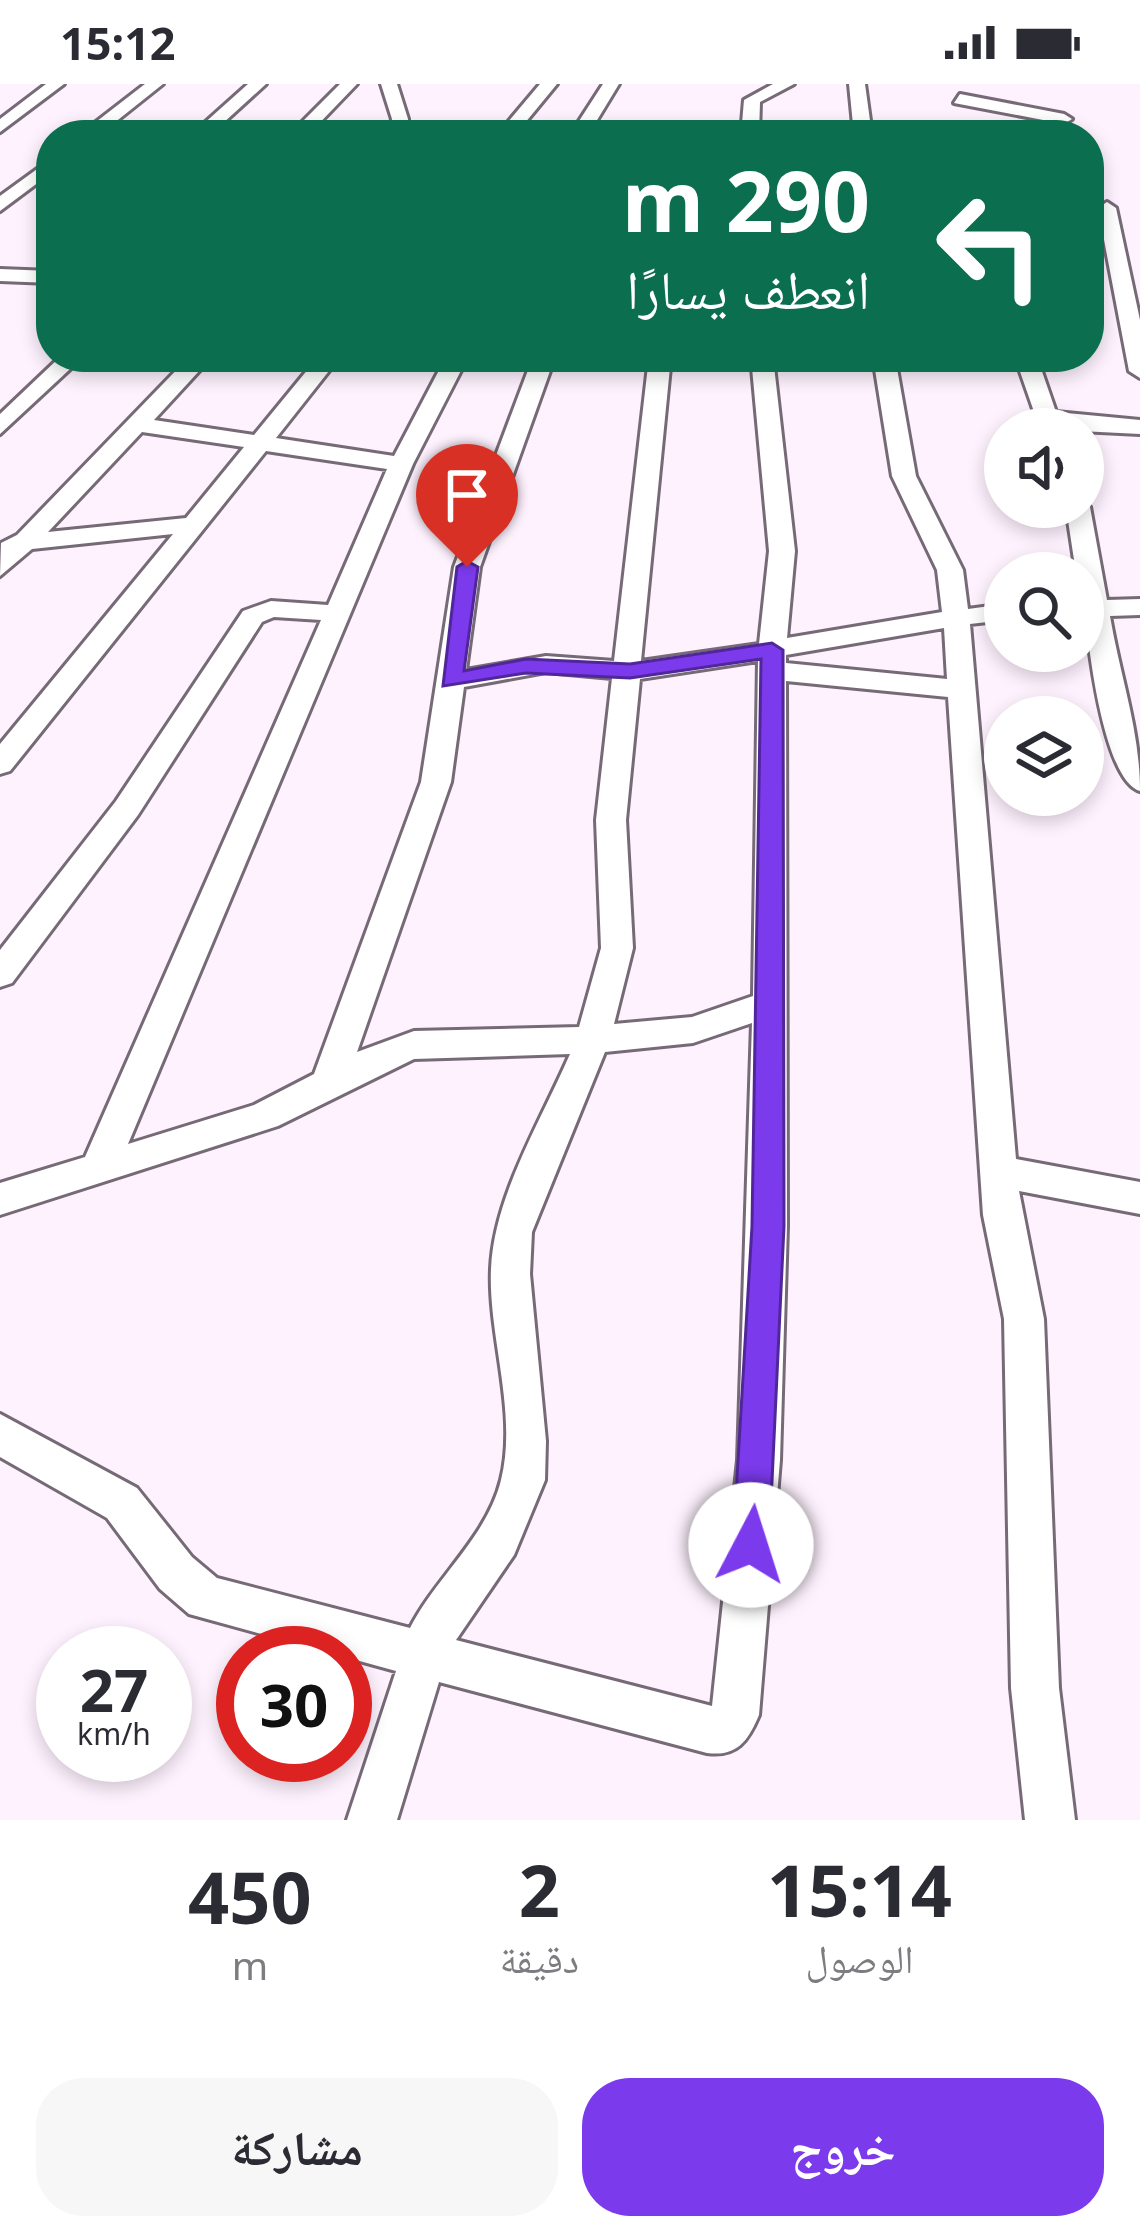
<!DOCTYPE html>
<html lang="ar">
<head>
<meta charset="utf-8">
<style>
  body { margin:0; font-family:"Noto Sans","Noto Naskh Arabic",sans-serif; background:#f7f7f7; color:#2b2b33; direction:rtl; height:100vh; display:flex; flex-direction:column; font-size:45px; white-space:nowrap }
  * { box-sizing:border-box; margin:0 }
  p { font-size:39px; color:#7c7c81 }
  .icon { flex:none; width:66px; height:66px; fill:none; stroke:currentColor; stroke-width:2; stroke-linecap:round; stroke-linejoin:round }
  .map { position:relative; height:1736px; overflow:hidden; direction:ltr }
  .side { display:flex; flex-direction:column; background:#fff; flex:1 }
  .side>* { flex:none }
  .guide { position:absolute; left:36px; top:36px; width:1068px; height:252px; border-radius:48px; box-shadow:0 6px 18px #0003; direction:rtl; background:#0b6e4f; color:#fff; overflow:hidden }
  .controls { position:absolute; left:984px; top:324px; display:grid; gap:24px }
  .controls a { display:grid; place-items:center; width:120px; height:120px; border-radius:50%; background:#fff; box-shadow:0 6px 18px #0003; font-size:60px }
  .speed { position:absolute; left:36px; top:1542px; display:flex; gap:24px; font-size:60px; font-weight:700; text-align:center }
  .speed>* { display:grid; place-content:center; width:156px; height:156px; border-radius:50%; background:#fff; box-shadow:0 6px 18px #0003; line-height:1 }
  .speed small { font-size:30px; font-weight:400 }
  .speed .limit { border:18px solid #d22; background:#fff; color:#111 }
  .pin { position:absolute; display:grid; place-items:center; width:102px; height:102px; color:#fff; margin:-123px -51px; border-radius:50% 50% 50% 0; rotate:-45deg; box-shadow:0 0 12px #0007 }
  .pin .icon { rotate:45deg }
  .me { position:absolute; width:132px; margin:-66px; rotate:5deg; stroke-linejoin:round; filter:drop-shadow(0 0 9px #0008) }
  .turn { display:flex; align-items:center; gap:42px; height:252px; padding:0 36px; font-size:54px }
  .turn .icon { width:156px; height:156px; stroke-width:2.5 }
  .turn b { display:block; font-size:84px; line-height:102px }
  .eta { display:flex; justify-content:space-evenly; align-items:center; height:204px; text-align:center }
  .eta b { font-size:72px; font-weight:700; line-height:84px }
  .button { display:flex; gap:24px; margin-top:auto; padding:24px 36px }
  .button a { flex:1; height:138px; border-radius:48px; background:#7c3aed; color:#fff; font-size:48px; font-weight:700; line-height:138px; text-align:center }
  .button a+a { background:#f7f7f7; color:#2b2b33 }
  .status { display:flex; justify-content:space-between; align-items:center; height:84px; padding:0 60px; background:#fff; direction:ltr }
  .status svg { height:33px; fill:currentColor }
  .map>svg:first-child { display:block }
  .lines { fill:none; stroke-linecap:round; stroke-linejoin:round }
  .minor-casing { stroke:#776a77; stroke-width:6 }
  .minor { fill:#fff; fill-rule:evenodd }
  .route { fill:#7c3aed; stroke:#51269a; stroke-width:3 }
</style>
</head>
<body>
<div class="status"><b>15:12</b><svg viewBox="0 0 49 12"><path d="M0 12V9h3v3zM5 12V6h3v6zM10 12V3h3v9zM15 12V0h3v12zM26 1h20v11H26zM47 4h2v5h-2z"/></svg></div>
<div class="map">
<svg width="1140" height="1736" viewBox="0 0 1140 1736">
  <rect width="100%" height="100%" fill="#fef2fe"/>
  <g class="lines">
    <defs>
      <path id="minor" d="M46,0H64L0,48V35Z
        M145,0H163L99,51H79Z
        M248,0H266L210,51H191Z
        M340,0H357L308,51H289Z
        M381,0H397L408,35L407,51H389L392,35Z
        M540,0H557L515,51H497Z
        M603,0H619L588,51H570Z
        M773,0H794L760,18L759,51H741L744,16Z
        M849,0H865L872,51H854Z
        M960,10L1064,30L1072,35L1064,40L954,19Z
        M51,75V89L0,127V112Z
        M1107,118L1116,124L1140,236V294L1129,287L1098,124Z
        M0,185L51,187V199L0,197Z
        M60,273H83L0,350V330Z
        M189,273H212L154,336L254,351L318,273H340L276,354L394,372L446,273H468L413,380L128,1060L254,1021L314,990L421,698L454,483L533,273H555L480,483L466,586L546,572L614,577L649,273H671L641,577L759,560L769,467L751,273H773L795,467L787,554L942,528L937,486L892,392L873,273H895L916,392L963,486L968,525L1005,520V536L970,540L1016,1075L1140,1098V1130L1019,1107L1044,1235L1059,1604L1075,1736H1025L1011,1604L1004,1235L983,1131L948,613L786,597L787,1142L780,1376L759,1631C748,1657 737,1673 707,1669L439,1598L397,1736H347L396,1587L189,1530L160,1505L107,1434L0,1373V1330L137,1404L192,1473L217,1494L410,1544C436,1493 487,1453 501,1396C518,1329 488,1252 491,1185C494,1112 541,1037 570,970L414,975L278,1042L0,1131V1099L85,1073L321,536L274,533L262,538L138,731L12,899L0,903V866L116,717L243,527L271,517L328,521L387,385L266,367L10,687L0,690V660L173,450L32,465L0,492L1,459L17,451ZM142,348L244,363L186,434L48,448ZM944,544L947,595L786,579V571ZM758,577L753,912L692,933L614,940L633,864L626,736L640,595ZM546,588L612,594L596,736L601,864L579,943L414,947L357,968L451,698L464,603ZM752,939L738,1376L712,1622L456,1556L514,1471L545,1396L546,1357L530,1190L532,1148L605,968L693,959Z
        M1015,273H1037L1056,328L1140,336V350L1040,345Z
        M1083,417L1090,423L1107,516L1140,515V531L1110,532C1120,592 1140,646 1140,707C1100,696 1083,528 1083,489H1076L1066,423H1083Z"/>
    </defs>
    <use href="#minor" class="minor-casing"/>
    <use href="#minor" class="minor"/>
  </g>
  <path class="route" d="M467,477L478,483L464,587L526,575L630,580L772,559L783,566L784,1142L769,1461L764,1474L751,1480L738,1474L733,1461L752,1142L761,575L630,594L526,589L443,602L457,483Z"/>
</svg>
<div class="controls">
<a><svg class="icon" aria-label="sound" viewBox="0 0 24 24"><path d="M4 9h4l5-4v14l-5-4H4zM17 9q2 3 0 6"/></svg></a>
<a><svg class="icon" aria-label="search" viewBox="0 0 24 24"><circle cx="10" cy="10" r="6"/><path d="M15 15l6 6"/></svg></a>
<a><svg class="icon" aria-label="layers" viewBox="0 0 24 24"><path d="M12 4l9 5-9 5-9-5zM3 14l9 5 9-5"/></svg></a>
</div>
<div class="speed"><div>27<small>km/h</small></div><div class="limit">30</div></div>
<div class="pin" style="left:467px;top:483px;background:#d93025"><svg class="icon" aria-label="arrive" viewBox="0 0 24 24"><path d="M6 21V4h12l-3 4 3 4H6"/></svg></div>
<svg class="me" style="left:751px;top:1461px" viewBox="-20 -20 40 40"><circle r="19" fill="#fff"/><path d="M0-13L10 11 0 6-10 11z" fill="#7c3aed"/></svg>
<div class="guide">
<div class="turn"><svg class="icon" aria-label="left" viewBox="0 0 24 24"><path d="M17 20v-9H6M10 6l-5 5 5 5"/></svg><div><b>290 m</b>انعطف يسارًا</div></div>
</div>
</div>
<section class="side">
<div class="eta">
<div><b>15:14</b><p>الوصول</p></div>
<div><b>2</b><p>دقيقة</p></div>
<div><b>450</b><p>m</p></div>
</div>
<div class="button"><a>خروج</a><a>مشاركة</a></div>
</section>
</body>
</html>
